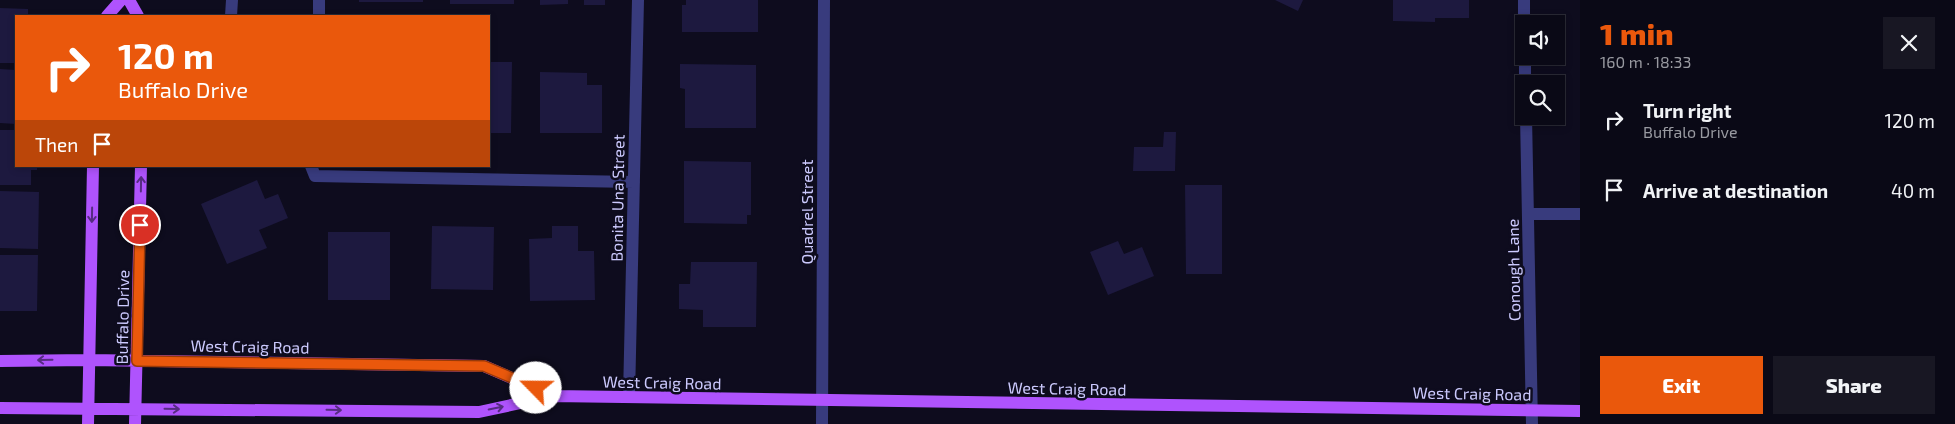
<!DOCTYPE html>
<html lang="en">
<head>
<meta charset="utf-8">
<style>
  body { margin:0; font-family:"Exo 2",sans-serif; background:#181723; color:#f1f3f6; height:100vh; display:flex; flex-direction:column; font-size:19px; white-space:nowrap }
  * { box-sizing:border-box; margin:0 }
  p { font-size:16px; color:#999aa1 }
  .icon { flex:none; width:28px; height:28px; fill:none; stroke:currentColor; stroke-width:2; stroke-linecap:round; stroke-linejoin:round }
  .map { position:relative; flex:1; overflow:hidden }
  .drawer { display:flex; flex-direction:column; background:#0a0916; width:375px }
  .drawer>* { flex:none }
  .banner { position:absolute; left:15px; top:15px; width:475px; height:152px; border-radius:0px; box-shadow:0 2px 8px #0003,0 0 0 1px #2a2a35; background:#ea580c; color:#fff; overflow:hidden }
  .fabs { position:absolute; left:1515px; top:15px; display:grid; gap:10px }
  .fabs a { display:grid; place-items:center; width:50px; height:50px; border-radius:0px; background:#0a0916; box-shadow:0 2px 8px #0003,0 0 0 1px #2a2a35; font-size:25px }
  .pin { position:absolute; display:grid; place-items:center; width:42px; height:42px; color:#fff; margin:-21px; border:2px solid #fff; border-radius:50%; box-shadow:0 1px 5px #0007 }
  .me { position:absolute; width:55px; margin:-28px; rotate:293deg; stroke-linejoin:round; filter:drop-shadow(0 0 4px #0008) }
  .turn { display:flex; align-items:center; gap:18px; height:105px; padding:0 20px; font-size:22px }
  .turn .icon { width:65px; height:65px; stroke-width:2.5 }
  .turn b { display:block; font-size:35px; line-height:42px }
  .then { display:flex; align-items:center; height:48px; padding:0 20px; background:#0003; gap:10px; font-size:19px }
  .round { display:grid; place-items:center; flex:none; width:52px; height:52px; border-radius:0px; background:#181723 }
  .head { display:flex; align-items:center; justify-content:space-between; height:85px; padding:0 20px }
  h1 { font-size:30px; font-weight:800; line-height:38px; color:#ea580c }
  .button { display:flex; gap:10px; margin-top:auto; padding:10px 20px }
  .button a { flex:1; height:58px; border-radius:0px; background:#ea580c; color:#fff; font-size:20px; font-weight:800; line-height:58px; text-align:center }
  .button a+a { background:#181723; color:#f1f3f6 }
  ul { padding:0; list-style:none }
  li { display:flex; align-items:center; gap:15px; height:70px; padding:0 20px }
  li div { flex:1 }
  li b { display:block; font-size:19px }
  li em { font-style:normal }
  main { display:flex; flex:1; min-height:0 }
  .map>svg:first-child { display:block }
  .building { fill:#1d193f }
  .lines { fill:none; stroke-linecap:round; stroke-linejoin:round }
  .minor { stroke:#383b7d; stroke-width:12 }
  .major { stroke:#af53fd; stroke-width:12 }
  .oneway { stroke:#562c82 }
  .route-casing { stroke:#983908; stroke-width:12 }
  .route { stroke:#ea580c; stroke-width:9 }
  .labels { text-anchor:middle; dominant-baseline:central; stroke-width:5; stroke-linejoin:round; paint-order:stroke }
  .street-label { font-size:16px; fill:#cccafe; stroke:#0e0c1e }
</style>
</head>
<body>
<main>
<div class="map">
<svg width="1580" height="424" viewBox="0 0 1580 424">
  <rect width="100%" height="100%" fill="#0e0c1e"/>
  <path class="building" d="M359,0H423V2H359Z
    M450,0H514V4H450Z
    M540,0H568V4L540,5Z
    M584,0H605V5H584Z
    M686,0H758V32H682V5H686Z
    M1275,0H1303L1298,11Z
    M1393,0H1469V18H1435V22L1393,21Z
    M0,8L28,9V16H16V63H0Z
    M489,62H512L511,133H489Z
    M680,64L756,65V128H685V89L680,88Z
    M0,69L16,70V124L0,123Z
    M540,72L587,73V85H602V133H540Z
    M0,130H16V166H37V170H31V185H0Z
    M1164,132H1176L1175,171H1133L1134,147H1163Z
    M684,161L751,162V215H747V224L684,223Z
    M257,180L265,199L278,194L288,218L259,230L267,248L227,264L201,204Z
    M1185,185H1222V274H1186Z
    M0,191L39,192L38,249L0,248Z
    M432,226L494,227L493,290L431,289Z
    M552,226H578V251H594L595,300L530,301L529,239L552,238Z
    M328,232H390V300H328Z
    M1118,241L1124,254L1142,247L1154,276L1108,295L1090,252Z
    M0,255H38L37,311H0Z
    M691,262H757L756,327H703V310L679,309V284H690Z"/>
  <g class="lines">
    <path class="minor" d="M319,0V16
      M1524,0V24
      M231,16L232,0
      M1525,56V84
      M1526,116L1532,424
      M311,166L315,176L634,182
      M1528,214H1580
      M629,397L638,0
      M822,424L824,0"/>
    <path class="major" d="M129,0L138,16
      M107,16L121,0
      M0,361L89,360L484,366L553,396
      M0,408L479,412L553,396L1580,411
      M88,424L93,166
      M135,424L141,166"/>
  </g>
  <defs><path id="oneway-shaft" d="M-6 0H5M1.5-3L5.5 0L1.5 3" fill="none" stroke-width="1.6" stroke-linecap="round" stroke-linejoin="round" transform="scale(1.25)"/></defs>
  <g class="oneway">
    <use href="#oneway-shaft" transform="translate(141 184) rotate(-89)"/>
    <use href="#oneway-shaft" transform="translate(92 215) rotate(91)"/>
    <use href="#oneway-shaft" transform="translate(45 360) rotate(179)"/>
    <use href="#oneway-shaft" transform="translate(496 408) rotate(-12)"/>
    <use href="#oneway-shaft" transform="translate(172 409) rotate(1)"/>
    <use href="#oneway-shaft" transform="translate(334 410) rotate(1)"/>
  </g>
  <g class="lines">
    <defs>
      <path id="route" d="M140,225L137,361L484,366L536,388"/>
    </defs>
    <use href="#route" class="route-casing"/>
    <use href="#route" class="route"/>
  </g>
  <g class="labels">
    <g class="street-label">
      <text transform="translate(617 198) rotate(-89)">Bonita Una Street</text>
      <text transform="translate(806 212) rotate(-90)">Quadrel Street</text>
      <text transform="translate(1513 270) rotate(-91)">Conough Lane</text>
      <text transform="translate(122 317) rotate(-89)">Buffalo Drive</text>
      <text transform="translate(250 346) rotate(1)">West Craig Road</text>
      <text transform="translate(662 382) rotate(1)">West Craig Road</text>
      <text transform="translate(1067 388) rotate(1)">West Craig Road</text>
      <text transform="translate(1472 393) rotate(1)">West Craig Road</text>
    </g>
  </g>
</svg>
<div class="fabs">
<a><svg class="icon" aria-label="sound" viewBox="0 0 24 24"><path d="M4 9h4l5-4v14l-5-4H4zM17 9q2 3 0 6"/></svg></a>
<a><svg class="icon" aria-label="search" viewBox="0 0 24 24"><circle cx="10" cy="10" r="6"/><path d="M15 15l6 6"/></svg></a>
</div>
<div class="pin" style="left:140px;top:225px;background:#d93025"><svg class="icon" aria-label="arrive" viewBox="0 0 24 24"><path d="M6 21V4h12l-3 4 3 4H6"/></svg></div>
<svg class="me" style="left:536px;top:388px" viewBox="-20 -20 40 40"><circle r="19" fill="#fff"/><path d="M0-13L10 11 0 6-10 11z" fill="#ea580c"/></svg>
<div class="banner">
<div class="turn"><svg class="icon" aria-label="right" viewBox="0 0 24 24"><path d="M7 20v-9h11M14 6l5 5-5 5"/></svg><div><b>120 m</b>Buffalo Drive</div></div>
<div class="then">Then<svg class="icon" aria-label="arrive" viewBox="0 0 24 24"><path d="M6 21V4h12l-3 4 3 4H6"/></svg></div>
</div>
</div>
<section class="drawer">
<div class="head"><div><h1>1 min</h1><p>160 m · 18:33</p></div><a class="round"><svg class="icon" aria-label="close" viewBox="0 0 24 24"><path d="M6 6l12 12M18 6L6 18"/></svg></a></div>
<ul>
<li><svg class="icon" aria-label="right" viewBox="0 0 24 24"><path d="M7 20v-9h11M14 6l5 5-5 5"/></svg><div><b>Turn right</b><p>Buffalo Drive</p></div><em>120 m</em></li>
<li><svg class="icon" aria-label="arrive" viewBox="0 0 24 24"><path d="M6 21V4h12l-3 4 3 4H6"/></svg><div><b>Arrive at destination</b></div><em>40 m</em></li>
</ul>
<div class="button"><a>Exit</a><a>Share</a></div>
</section>
</main>
</body>
</html>
